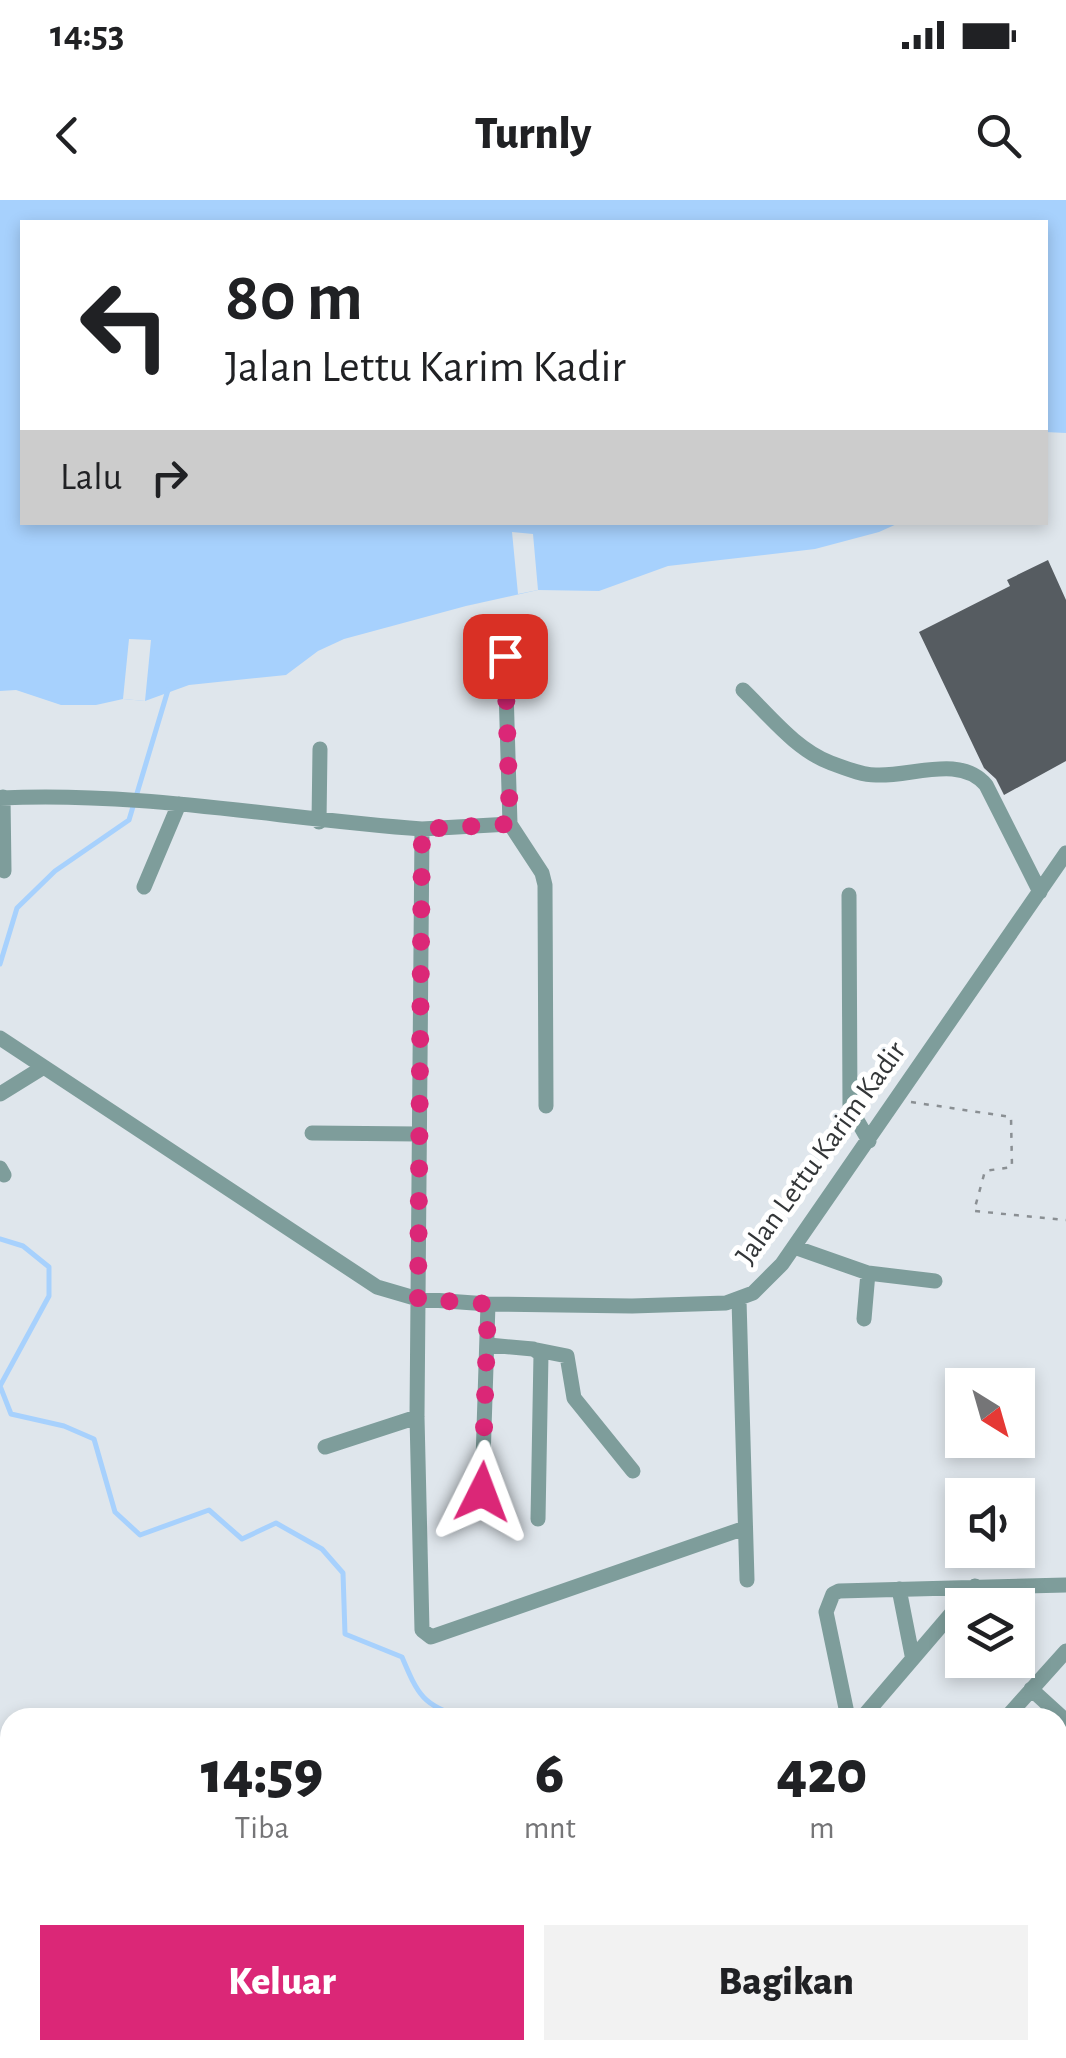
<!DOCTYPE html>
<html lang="id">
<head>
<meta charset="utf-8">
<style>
  body { margin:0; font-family:"Alegreya Sans",sans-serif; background:#f2f2f2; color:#202124; height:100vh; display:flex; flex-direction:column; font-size:38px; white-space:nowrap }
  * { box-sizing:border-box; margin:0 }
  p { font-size:32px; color:#757577 }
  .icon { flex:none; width:55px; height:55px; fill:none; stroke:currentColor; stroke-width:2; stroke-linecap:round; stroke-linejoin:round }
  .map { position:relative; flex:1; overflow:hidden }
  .details { position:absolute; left:0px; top:1508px; width:1068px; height:352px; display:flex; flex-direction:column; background:#fff; border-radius:30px 30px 0 0; box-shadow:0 5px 15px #0003 }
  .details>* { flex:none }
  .guide { position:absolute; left:20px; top:20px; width:1028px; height:305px; border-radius:0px; box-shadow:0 5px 15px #0003; background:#fff; color:#202124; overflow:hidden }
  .needle { width:65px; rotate:143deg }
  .tools { position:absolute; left:945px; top:1168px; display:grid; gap:20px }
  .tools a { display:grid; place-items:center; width:90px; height:90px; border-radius:0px; background:#fff; box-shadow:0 5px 15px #0003; font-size:50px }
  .pin { position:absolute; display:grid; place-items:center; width:85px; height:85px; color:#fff; margin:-42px; border-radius:20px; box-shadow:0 5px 15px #0006 }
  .me { position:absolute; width:110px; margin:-55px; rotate:3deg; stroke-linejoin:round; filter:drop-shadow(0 0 8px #0008) }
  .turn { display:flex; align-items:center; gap:35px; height:210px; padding:0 40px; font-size:45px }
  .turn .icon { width:130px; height:130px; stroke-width:2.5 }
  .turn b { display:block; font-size:70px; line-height:85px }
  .then { display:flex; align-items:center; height:95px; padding:0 40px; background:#0003; gap:20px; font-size:38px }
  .eta { display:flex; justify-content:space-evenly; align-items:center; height:170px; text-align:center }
  .eta b { font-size:60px; font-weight:800; line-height:70px }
  .cta { display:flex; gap:20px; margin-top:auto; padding:20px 40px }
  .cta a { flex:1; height:115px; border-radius:0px; background:#db2777; color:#fff; font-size:40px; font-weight:800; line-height:115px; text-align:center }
  .cta a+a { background:#f2f2f2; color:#202124 }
  .status { display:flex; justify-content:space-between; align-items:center; height:70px; padding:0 50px; background:#fff; direction:ltr }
  .status svg { height:28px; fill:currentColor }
  header { display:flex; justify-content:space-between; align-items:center; height:130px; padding:0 40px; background:#fff; font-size:45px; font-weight:800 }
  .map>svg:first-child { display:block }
  .water { fill:#a7d1fd }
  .pier { fill:#dfe6ec }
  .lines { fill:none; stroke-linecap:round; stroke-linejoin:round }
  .stream { stroke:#a7d1fd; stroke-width:5 }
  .building { fill:#565c61 }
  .path { stroke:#8a8f93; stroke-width:2.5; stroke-dasharray:5 8; stroke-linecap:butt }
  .minor { stroke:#7e9d9b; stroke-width:15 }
  .route { stroke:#db2777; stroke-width:18; stroke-dasharray:0 32.4 }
  .labels { text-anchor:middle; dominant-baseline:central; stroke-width:10; stroke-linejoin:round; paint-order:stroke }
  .street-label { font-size:30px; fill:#333638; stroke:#fff }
</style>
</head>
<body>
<div class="status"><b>14:53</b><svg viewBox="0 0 49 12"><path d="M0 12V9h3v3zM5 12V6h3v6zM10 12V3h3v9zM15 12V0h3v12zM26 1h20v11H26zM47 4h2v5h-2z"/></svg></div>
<header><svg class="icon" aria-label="back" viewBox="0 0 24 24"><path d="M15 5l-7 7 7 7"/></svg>Turnly<svg class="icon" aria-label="search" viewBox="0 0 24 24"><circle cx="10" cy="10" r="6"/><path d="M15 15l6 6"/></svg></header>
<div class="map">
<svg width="1066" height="1858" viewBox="0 0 1066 1858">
  <rect width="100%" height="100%" fill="#dfe6ec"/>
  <path class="water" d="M0,0H1066V233L1045,232V22H22V322L899,323L879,332L815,349L668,366L599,391L538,390L466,406L344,439L318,451L286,475L189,485L145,501L123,499L96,505H61L16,490L0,491Z"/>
  <path class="pier" d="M512,332L533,334L538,390L518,394Z
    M129,439L151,440L145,501L123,499Z"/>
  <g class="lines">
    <path class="stream" d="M0,764L17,708L55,671L129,620L168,490
      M0,1039L23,1046L49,1067V1096L0,1186L11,1214L64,1226L94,1239L115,1312L140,1335L209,1310L242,1339L276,1323L322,1349L343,1373L345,1434L402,1457C418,1495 423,1506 464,1518
      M625,1850L627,1858"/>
  </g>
  <path class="building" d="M1048,360L1066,400V561L1004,595L996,579L984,568L919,432L1010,386L1007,380Z"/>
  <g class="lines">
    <path class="path" d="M911,902L1011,917L1012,967L985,971L974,1011L1066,1020"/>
    <path class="minor" d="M743,490C769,515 796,550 831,563C845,568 861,575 876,575C911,577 960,554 986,585L1040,692
      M3,597L4,671
      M0,598C141,591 282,619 422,629L417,1217L422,1430L431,1437L745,1328
      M319,622L320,549
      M510,624L542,673L545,685L546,906
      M422,629L510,624L505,455
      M144,687L179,604
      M849,695L850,908L869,941
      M0,838L377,1087L418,1099L488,1104L632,1106L726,1103L753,1093L782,1064L1066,653
      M0,894L42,868
      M312,933L418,934
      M0,968L4,975
      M794,1047L868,1073L935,1081
      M739,1100L747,1380
      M864,1119L868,1073
      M489,1145L533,1149L541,1154L538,1319
      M537,1150L567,1156L574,1198L633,1271
      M325,1247L417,1217
      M482,1291L488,1104
      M899,1389L912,1455
      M1031,1489L1066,1521
      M848,1518L826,1412L833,1394L839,1391L1066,1385
      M862,1518L975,1386
      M1006,1518L1066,1451
      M1058,1631L1066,1621
      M0,1730L10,1725
      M1058,1793L1066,1784
      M0,1803L10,1806
      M35,1850L39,1858
      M430,1850L434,1858
      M641,1850L644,1858
      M778,1850L780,1858
      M953,1850L962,1858
      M464,1858L482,1850
      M1000,1858L1007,1850"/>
  </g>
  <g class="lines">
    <path class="route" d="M482,1292L488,1104L418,1099L422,629L510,624L505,456"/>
  </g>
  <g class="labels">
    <g class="street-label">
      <text transform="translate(821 953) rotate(-54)">Jalan Lettu Karim Kadir</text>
    </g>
  </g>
</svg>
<div class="tools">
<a><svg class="needle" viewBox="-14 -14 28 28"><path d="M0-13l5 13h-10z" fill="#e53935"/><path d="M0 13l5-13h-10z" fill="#757577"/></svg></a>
<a><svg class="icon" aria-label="sound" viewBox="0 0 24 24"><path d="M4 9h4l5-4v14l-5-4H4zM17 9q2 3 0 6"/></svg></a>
<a><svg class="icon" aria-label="layers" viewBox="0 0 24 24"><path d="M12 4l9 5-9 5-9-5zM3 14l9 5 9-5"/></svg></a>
</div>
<div class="pin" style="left:505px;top:456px;background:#d93025"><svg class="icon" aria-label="arrive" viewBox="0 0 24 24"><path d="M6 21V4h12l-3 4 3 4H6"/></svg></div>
<svg class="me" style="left:482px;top:1292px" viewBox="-20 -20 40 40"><path d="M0-17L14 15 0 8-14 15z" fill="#db2777" stroke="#fff" stroke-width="4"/></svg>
<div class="guide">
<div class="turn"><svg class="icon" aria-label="left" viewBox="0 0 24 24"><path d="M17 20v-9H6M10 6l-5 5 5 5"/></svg><div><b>80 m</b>Jalan Lettu Karim Kadir</div></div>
<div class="then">Lalu<svg class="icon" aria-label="right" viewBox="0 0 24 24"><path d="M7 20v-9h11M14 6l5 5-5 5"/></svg></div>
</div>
<section class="details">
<div class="eta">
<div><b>14:59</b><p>Tiba</p></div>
<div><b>6</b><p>mnt</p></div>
<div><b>420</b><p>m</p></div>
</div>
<div class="cta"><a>Keluar</a><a>Bagikan</a></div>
</section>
</div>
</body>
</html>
